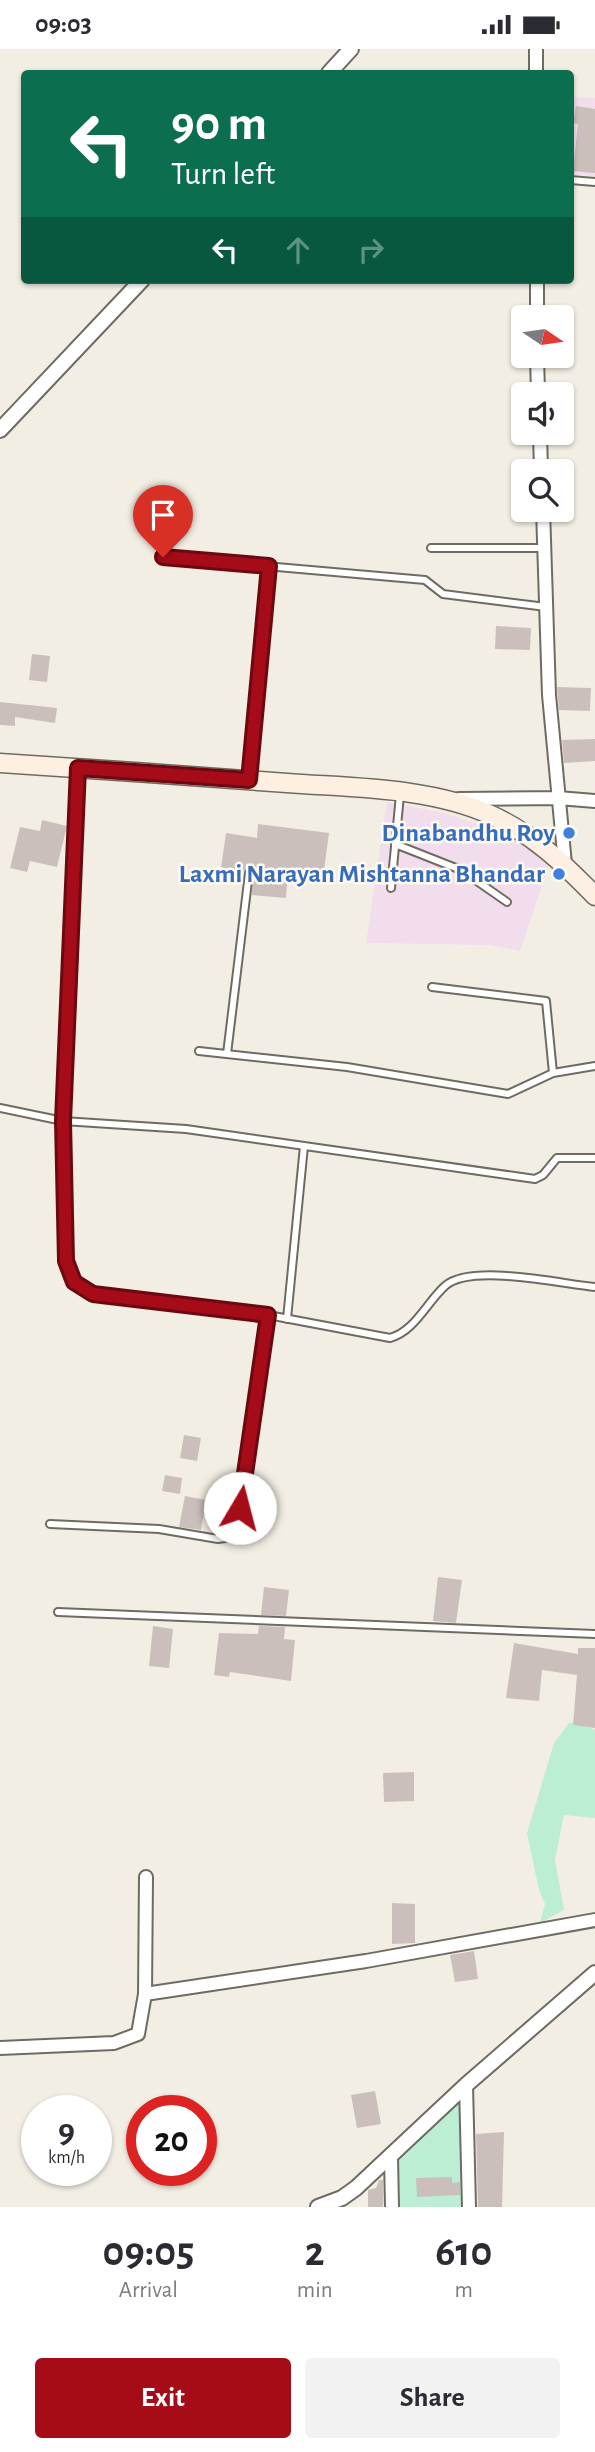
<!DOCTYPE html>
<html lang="en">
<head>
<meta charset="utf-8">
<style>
  body { margin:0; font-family:"Alegreya Sans",sans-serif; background:#f2f2f3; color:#2b2b33; height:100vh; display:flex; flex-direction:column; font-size:26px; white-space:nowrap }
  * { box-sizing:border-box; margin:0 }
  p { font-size:23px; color:#7c7c81 }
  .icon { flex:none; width:38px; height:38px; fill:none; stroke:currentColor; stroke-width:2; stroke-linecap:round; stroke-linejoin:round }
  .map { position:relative; height:2158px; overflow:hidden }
  .side { display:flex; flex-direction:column; background:#fff; flex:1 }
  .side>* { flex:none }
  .top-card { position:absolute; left:21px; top:21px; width:553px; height:214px; border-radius:7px; box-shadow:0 2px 5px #0004; background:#0b6e4f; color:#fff; overflow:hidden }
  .needle { width:46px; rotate:103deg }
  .buttons { position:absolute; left:511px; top:256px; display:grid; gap:14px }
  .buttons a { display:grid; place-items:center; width:63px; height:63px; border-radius:7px; background:#fff; box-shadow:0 2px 5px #0004; font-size:35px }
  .speed { position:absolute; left:21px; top:2046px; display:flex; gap:14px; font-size:35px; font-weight:700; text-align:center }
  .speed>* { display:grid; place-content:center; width:91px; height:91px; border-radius:50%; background:#fff; box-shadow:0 2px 5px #0004; line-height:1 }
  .speed small { font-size:18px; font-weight:400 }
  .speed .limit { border:10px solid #d22; background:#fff; color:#111 }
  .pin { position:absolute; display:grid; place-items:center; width:60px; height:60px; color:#fff; margin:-72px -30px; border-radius:50% 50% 50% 0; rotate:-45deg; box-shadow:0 0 7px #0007 }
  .pin .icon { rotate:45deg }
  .me { position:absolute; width:77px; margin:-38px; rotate:8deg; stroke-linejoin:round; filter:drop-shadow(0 0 5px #0008) }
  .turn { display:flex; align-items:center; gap:24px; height:147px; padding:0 35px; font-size:32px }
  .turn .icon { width:91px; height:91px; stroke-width:2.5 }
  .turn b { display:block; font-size:49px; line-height:60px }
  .lanes { display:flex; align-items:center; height:66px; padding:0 35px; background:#0003; justify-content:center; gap:35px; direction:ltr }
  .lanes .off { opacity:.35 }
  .eta { display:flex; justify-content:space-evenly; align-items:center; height:119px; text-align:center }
  .eta b { font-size:42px; font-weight:700; line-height:49px }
  .button { display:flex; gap:14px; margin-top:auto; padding:14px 35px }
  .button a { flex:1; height:80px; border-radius:7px; background:#a50c18; color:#fff; font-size:28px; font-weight:700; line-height:80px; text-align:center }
  .button a+a { background:#f2f2f3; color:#2b2b33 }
  .status { display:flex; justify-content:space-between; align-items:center; height:49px; padding:0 35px; background:#fff; direction:ltr }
  .status svg { height:19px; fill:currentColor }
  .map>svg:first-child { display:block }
  .commercial { fill:#f2dded }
  .green { fill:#bceed4 }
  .building { fill:#cbbfbb }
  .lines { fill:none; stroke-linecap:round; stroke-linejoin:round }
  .service-casing { stroke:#6f6b62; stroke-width:10 }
  .minor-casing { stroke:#6f6b62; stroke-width:16 }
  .tertiary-casing { stroke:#6f6b62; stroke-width:18 }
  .secondary-casing { stroke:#6f6b62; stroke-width:21 }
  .service { stroke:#fff; stroke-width:6 }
  .minor { stroke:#fff; stroke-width:12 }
  .tertiary { stroke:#fff; stroke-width:14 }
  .secondary { stroke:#feefe3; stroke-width:18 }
  .route-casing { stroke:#6b0810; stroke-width:18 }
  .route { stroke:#a50c18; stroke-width:12 }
  .shop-dot { fill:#3f7fe0; stroke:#fefbf5; stroke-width:2.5 }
  .labels { text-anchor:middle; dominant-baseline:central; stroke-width:5; stroke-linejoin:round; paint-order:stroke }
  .shop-label { font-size:26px; font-weight:bold; fill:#366cbe; stroke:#fefbf5; text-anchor:end }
</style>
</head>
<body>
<div class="status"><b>09:03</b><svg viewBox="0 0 49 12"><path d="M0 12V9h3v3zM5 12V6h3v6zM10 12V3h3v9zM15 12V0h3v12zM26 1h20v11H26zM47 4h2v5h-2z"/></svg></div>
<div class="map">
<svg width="595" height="2158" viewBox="0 0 595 2158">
  <rect width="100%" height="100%" fill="#f3eee3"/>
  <path class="commercial" d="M570,48L595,49V127L571,125Z
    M387,753L445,764L507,785L550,813L520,902L490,896L366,894Z"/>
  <path class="green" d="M576,1673L595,1681V1769L564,1766L555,1811L564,1861L540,1874L545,1855L539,1841L527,1784L554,1694L569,1674Z
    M461,2051L462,2158H398L394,2109Z"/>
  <path class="building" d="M576,57L595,60V124L573,122L578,75L573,74Z
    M496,577L531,579L530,601L495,600Z
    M32,605L50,607L47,633L29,631Z
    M557,638L591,639L590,662L559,661Z
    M0,653L57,659L55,674L15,668V677L0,676Z
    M595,690V712L564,714L562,691Z
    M42,771L67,777L57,818L30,812L27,823L10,819L20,778L40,782Z
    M258,775L329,784L323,829L288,824L286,849L252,846L253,820L247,819L243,823L221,819L226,784L257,789Z
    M184,1386L201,1389L197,1412L180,1409Z
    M165,1426L182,1429L180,1445L162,1442Z
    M185,1447L206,1451L201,1481L179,1478Z
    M438,1528L462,1531L456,1574L433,1572Z
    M264,1538L289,1541L286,1567L261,1566Z
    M153,1577L173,1580L169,1619L149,1617Z
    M259,1577L285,1578L284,1590L295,1591L291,1632L230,1623L229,1628L214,1626L219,1584L258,1585Z
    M514,1594L578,1605V1599H595V1679L573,1676L577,1626L542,1621L539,1652L506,1649Z
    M414,1723V1752L384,1753L383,1724Z
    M392,1854L415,1855V1894L392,1895Z
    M474,1902L478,1930L455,1933L450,1906Z
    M375,2042L381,2075L357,2079L351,2046Z
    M504,2083L502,2158H478L476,2085Z
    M452,2128V2134L460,2133V2146L417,2148L416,2129Z
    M379,2131H383V2158H368V2141L376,2139Z"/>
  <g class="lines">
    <defs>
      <path id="service" d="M570,131L595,133
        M431,499H544
        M163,508L425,531L443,545L546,558
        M249,728L269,517
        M395,795L461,821L507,853
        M391,839L400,746
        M432,938L546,952L553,1024
        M199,1002L347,1018L508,1045L553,1024L595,1017
        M227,1005L249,824
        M0,1059L63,1072L186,1080L535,1130L543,1126L557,1109H595
        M63,1072L66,1212L74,1233L93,1245L268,1266L390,1289C415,1282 427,1253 445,1237C471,1214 561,1235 595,1238
        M287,1270L304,1097
        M50,1475L159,1480L218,1490L232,1488L240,1459L268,1266
        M58,1563L595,1585"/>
      <path id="minor" d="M536,0V24
        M537,231V268
        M537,306L538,345
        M540,383L541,422
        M543,460L549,646L565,815
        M459,750L558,749L595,752
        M63,1072L78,719
        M145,1945L366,1912L595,1871
        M0,1999L114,1994L138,1985L145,1945L146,1828
        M466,2036L469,2158
        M391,2108L392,2158"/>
      <path id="tertiary" d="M329,24L351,0
        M0,381L142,231
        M318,2158L342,2149L356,2139L466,2036L595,1924"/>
      <path id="secondary" d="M0,714C96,720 191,727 287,734C353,739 430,738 491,766C533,785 564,815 595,847"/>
    </defs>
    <use href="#service" class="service-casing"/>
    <use href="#minor" class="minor-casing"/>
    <use href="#tertiary" class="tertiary-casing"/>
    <use href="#secondary" class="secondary-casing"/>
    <use href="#service" class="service"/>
    <use href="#minor" class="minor"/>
    <use href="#tertiary" class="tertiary"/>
    <use href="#secondary" class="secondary"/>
  </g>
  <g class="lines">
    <defs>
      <path id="route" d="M163,508L269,517L249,731L78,719L63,1072L66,1212L74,1233L93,1245L268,1266L240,1459"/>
    </defs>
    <use href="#route" class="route-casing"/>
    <use href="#route" class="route"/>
  </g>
  <g class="shop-dot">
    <circle cx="569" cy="784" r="7"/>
    <circle cx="559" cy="825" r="7"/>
  </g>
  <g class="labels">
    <g class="shop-label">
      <text x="555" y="784">Dinabandhu Roy</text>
      <text x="545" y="825">Laxmi Narayan Mishtanna Bhandar</text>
    </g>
  </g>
</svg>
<div class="buttons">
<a><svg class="needle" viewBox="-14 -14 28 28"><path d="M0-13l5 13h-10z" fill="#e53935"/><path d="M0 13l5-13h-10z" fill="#7c7c81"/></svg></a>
<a><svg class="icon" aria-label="sound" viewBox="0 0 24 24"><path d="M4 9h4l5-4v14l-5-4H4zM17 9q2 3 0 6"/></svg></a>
<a><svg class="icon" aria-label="search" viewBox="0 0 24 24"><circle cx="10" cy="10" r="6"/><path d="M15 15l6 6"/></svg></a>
</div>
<div class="speed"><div>9<small>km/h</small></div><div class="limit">20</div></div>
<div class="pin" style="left:163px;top:508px;background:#d93025"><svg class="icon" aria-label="arrive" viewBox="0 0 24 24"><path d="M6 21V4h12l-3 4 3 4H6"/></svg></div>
<svg class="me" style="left:240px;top:1459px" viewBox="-20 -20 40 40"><circle r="19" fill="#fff"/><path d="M0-13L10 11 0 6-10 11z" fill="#a50c18"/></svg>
<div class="top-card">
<div class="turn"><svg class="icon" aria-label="left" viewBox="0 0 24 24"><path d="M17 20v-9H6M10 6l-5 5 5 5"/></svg><div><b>90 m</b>Turn left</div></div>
<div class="lanes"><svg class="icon" aria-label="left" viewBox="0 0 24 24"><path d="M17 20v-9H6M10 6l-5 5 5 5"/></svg><svg class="icon off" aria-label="ahead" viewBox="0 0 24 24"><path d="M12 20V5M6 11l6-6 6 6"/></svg><svg class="icon off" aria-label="right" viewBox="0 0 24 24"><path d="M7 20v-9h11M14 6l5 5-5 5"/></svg></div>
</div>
</div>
<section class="side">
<div class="eta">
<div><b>09:05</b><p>Arrival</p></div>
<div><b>2</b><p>min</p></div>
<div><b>610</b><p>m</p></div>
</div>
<div class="button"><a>Exit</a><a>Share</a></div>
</section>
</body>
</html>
